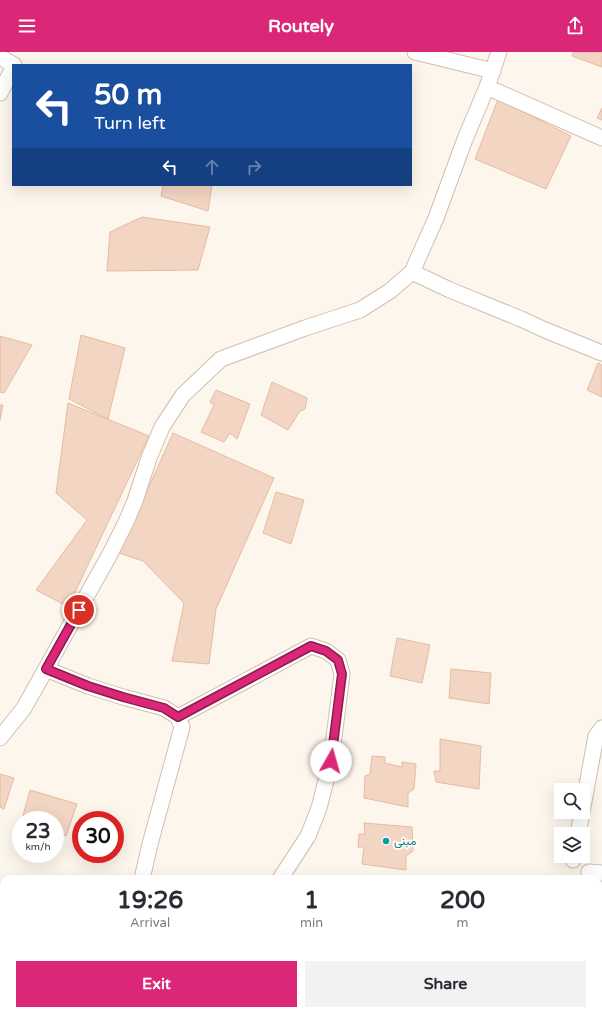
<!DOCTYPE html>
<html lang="en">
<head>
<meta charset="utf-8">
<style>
  body { margin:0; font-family:"Varela Round",Vazirmatn,sans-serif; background:#f2f2f3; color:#2b2b33; height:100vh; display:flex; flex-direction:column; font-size:15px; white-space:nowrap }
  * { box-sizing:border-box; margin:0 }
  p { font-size:13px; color:#7c7c81 }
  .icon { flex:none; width:22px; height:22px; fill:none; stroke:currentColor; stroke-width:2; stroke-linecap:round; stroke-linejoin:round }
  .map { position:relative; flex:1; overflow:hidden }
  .drawer { position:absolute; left:0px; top:823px; width:602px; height:140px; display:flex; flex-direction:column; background:#fff; border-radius:12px 12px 0 0; box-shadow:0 4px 16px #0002 }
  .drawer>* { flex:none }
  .banner { position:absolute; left:12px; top:12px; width:400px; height:122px; border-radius:0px; box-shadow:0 4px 16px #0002; background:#1a4fa0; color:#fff; overflow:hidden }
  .buttons { position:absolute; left:554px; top:731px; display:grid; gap:8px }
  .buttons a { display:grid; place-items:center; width:36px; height:36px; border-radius:0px; background:#fff; box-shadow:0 4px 16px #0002; font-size:20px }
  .speed { position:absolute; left:12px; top:759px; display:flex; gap:8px; font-size:20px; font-weight:700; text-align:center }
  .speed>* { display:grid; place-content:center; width:52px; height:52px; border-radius:50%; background:#fff; box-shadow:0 4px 16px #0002; line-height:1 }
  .speed small { font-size:10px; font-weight:400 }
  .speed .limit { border:6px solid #d22; background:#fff; color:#111 }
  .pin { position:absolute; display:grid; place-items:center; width:34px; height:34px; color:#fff; margin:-17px; border:2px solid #fff; border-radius:50%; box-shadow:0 1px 4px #0007 }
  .me { position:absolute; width:44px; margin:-22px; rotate:7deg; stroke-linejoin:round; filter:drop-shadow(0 0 3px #0008) }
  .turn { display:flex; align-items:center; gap:14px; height:84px; padding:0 16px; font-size:18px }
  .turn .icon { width:52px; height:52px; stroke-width:2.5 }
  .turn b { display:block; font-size:28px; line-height:34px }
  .lanes { display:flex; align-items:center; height:38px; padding:0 16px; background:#0003; justify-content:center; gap:20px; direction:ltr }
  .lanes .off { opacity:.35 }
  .eta { display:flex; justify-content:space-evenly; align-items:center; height:68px; text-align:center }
  .eta b { font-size:24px; font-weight:700; line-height:28px }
  .cta { display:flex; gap:8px; margin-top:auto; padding:8px 16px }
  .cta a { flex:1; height:46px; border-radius:0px; background:#db2777; color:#fff; font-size:16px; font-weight:700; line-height:46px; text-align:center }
  .cta a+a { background:#f2f2f3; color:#2b2b33 }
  header { display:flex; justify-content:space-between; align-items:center; height:52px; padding:0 16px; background:#db2777; color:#fff; font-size:18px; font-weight:700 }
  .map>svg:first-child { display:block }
  .building { fill:#f3d5c3; stroke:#e6bba3 }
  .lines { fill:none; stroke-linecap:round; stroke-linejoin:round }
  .minor-casing { stroke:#d1beb0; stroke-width:17 }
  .minor { stroke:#fff; stroke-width:15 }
  .route-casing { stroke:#8e194d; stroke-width:10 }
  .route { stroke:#db2777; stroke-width:7 }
  .culture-dot { fill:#0f9aa8; stroke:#fffaf3; stroke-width:1.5 }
  .labels { text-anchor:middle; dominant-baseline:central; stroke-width:4; stroke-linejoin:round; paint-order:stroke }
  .culture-label { font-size:12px; fill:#0d838f; stroke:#fffaf3; text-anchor:start }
</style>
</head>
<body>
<header><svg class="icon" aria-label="menu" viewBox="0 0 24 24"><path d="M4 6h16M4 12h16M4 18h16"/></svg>Routely<svg class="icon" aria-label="share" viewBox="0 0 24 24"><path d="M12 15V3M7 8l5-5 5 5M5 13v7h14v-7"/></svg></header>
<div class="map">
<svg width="602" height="963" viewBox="0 0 602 963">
  <rect width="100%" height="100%" fill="#fdf6ec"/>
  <path class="building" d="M573,0H602V15L572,4Z
    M498,47L571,84L546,137L475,107Z
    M602,56V68L597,66Z
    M163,133H212L208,159L161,144Z
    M142,165L210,175L198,218L107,219L110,180Z
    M81,283L125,296L108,367L69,347Z
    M0,284L32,293L4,341L0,340Z
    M598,311L602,313V345L587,338Z
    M272,330L307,346L305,357L300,359L288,378L261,363Z
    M216,338L250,352L237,387L230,381L224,390L201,380L214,353L210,350Z
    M68,351L149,384L69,553L63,552L36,538L87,468L56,441Z
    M0,353H3L0,368Z
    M173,381L274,426L216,557L209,612L172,609L184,551L143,509L119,501Z
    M276,440L304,448L291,492L263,481Z
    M397,586L430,593L422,631L390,624Z
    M451,617L491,621L489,652L449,646Z
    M440,687L481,694L479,737L436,730L434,719H440Z
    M372,704L385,705V711L402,715V710L416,712L414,737L408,741V755L364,746L365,724L370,722Z
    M0,722L14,726L4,757L0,755Z
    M30,738L77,752L66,784L55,780V768L22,767Z
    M364,771L412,775L413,799L406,804V818L362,812L364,795H358L359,782H365Z"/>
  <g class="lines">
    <defs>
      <path id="minor" d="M415,0L493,19
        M0,5L14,13
        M487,35L602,86
        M0,41L13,16
        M412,220L450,238L521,267L545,278L602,301
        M46,617L88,634L123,645L164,656L178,665L182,675L150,792L142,827
        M178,665L311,594L326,599L338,608L342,622L331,709L319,756L308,784L280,827
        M0,686L24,656L110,502L126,470L135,449L149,406L162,375L183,343L221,307L305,276L360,258L390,239L412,220L436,166L465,87L487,35L499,0
        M583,755L596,684L602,676
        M578,782L582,760
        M573,808L574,804
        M589,820L602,821
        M114,963L115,959"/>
    </defs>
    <use href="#minor" class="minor-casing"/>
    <use href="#minor" class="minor"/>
  </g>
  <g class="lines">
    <defs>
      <path id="route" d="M79,558L46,617L88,634L123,645L164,656L178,665L311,594L326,599L338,608L342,622L331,709"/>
    </defs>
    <use href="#route" class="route-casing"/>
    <use href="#route" class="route"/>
  </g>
  <circle class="culture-dot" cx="386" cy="789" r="4"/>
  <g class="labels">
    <g class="culture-label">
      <text x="394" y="789">مبنى</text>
    </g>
  </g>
</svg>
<div class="buttons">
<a><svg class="icon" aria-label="search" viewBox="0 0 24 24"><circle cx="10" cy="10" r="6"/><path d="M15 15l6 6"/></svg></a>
<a><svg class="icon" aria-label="layers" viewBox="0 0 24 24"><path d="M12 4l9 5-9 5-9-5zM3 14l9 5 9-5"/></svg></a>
</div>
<div class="speed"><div>23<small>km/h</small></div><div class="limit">30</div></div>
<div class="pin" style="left:79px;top:558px;background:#d93025"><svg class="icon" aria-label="arrive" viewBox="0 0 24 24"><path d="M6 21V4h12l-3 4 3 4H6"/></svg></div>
<svg class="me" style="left:331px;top:709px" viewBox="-20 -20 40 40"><circle r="19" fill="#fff"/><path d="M0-13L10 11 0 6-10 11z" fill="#db2777"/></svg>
<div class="banner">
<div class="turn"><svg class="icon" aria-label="left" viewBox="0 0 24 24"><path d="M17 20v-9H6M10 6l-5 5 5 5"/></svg><div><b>50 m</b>Turn left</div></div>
<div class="lanes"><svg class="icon" aria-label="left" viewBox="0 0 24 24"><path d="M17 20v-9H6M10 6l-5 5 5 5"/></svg><svg class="icon off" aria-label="ahead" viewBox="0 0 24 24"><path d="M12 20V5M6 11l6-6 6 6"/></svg><svg class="icon off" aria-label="right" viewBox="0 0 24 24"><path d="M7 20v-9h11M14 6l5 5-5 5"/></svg></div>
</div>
<section class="drawer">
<div class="eta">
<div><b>19:26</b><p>Arrival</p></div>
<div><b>1</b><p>min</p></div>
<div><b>200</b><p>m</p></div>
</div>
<div class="cta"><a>Exit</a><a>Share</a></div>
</section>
</div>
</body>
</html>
